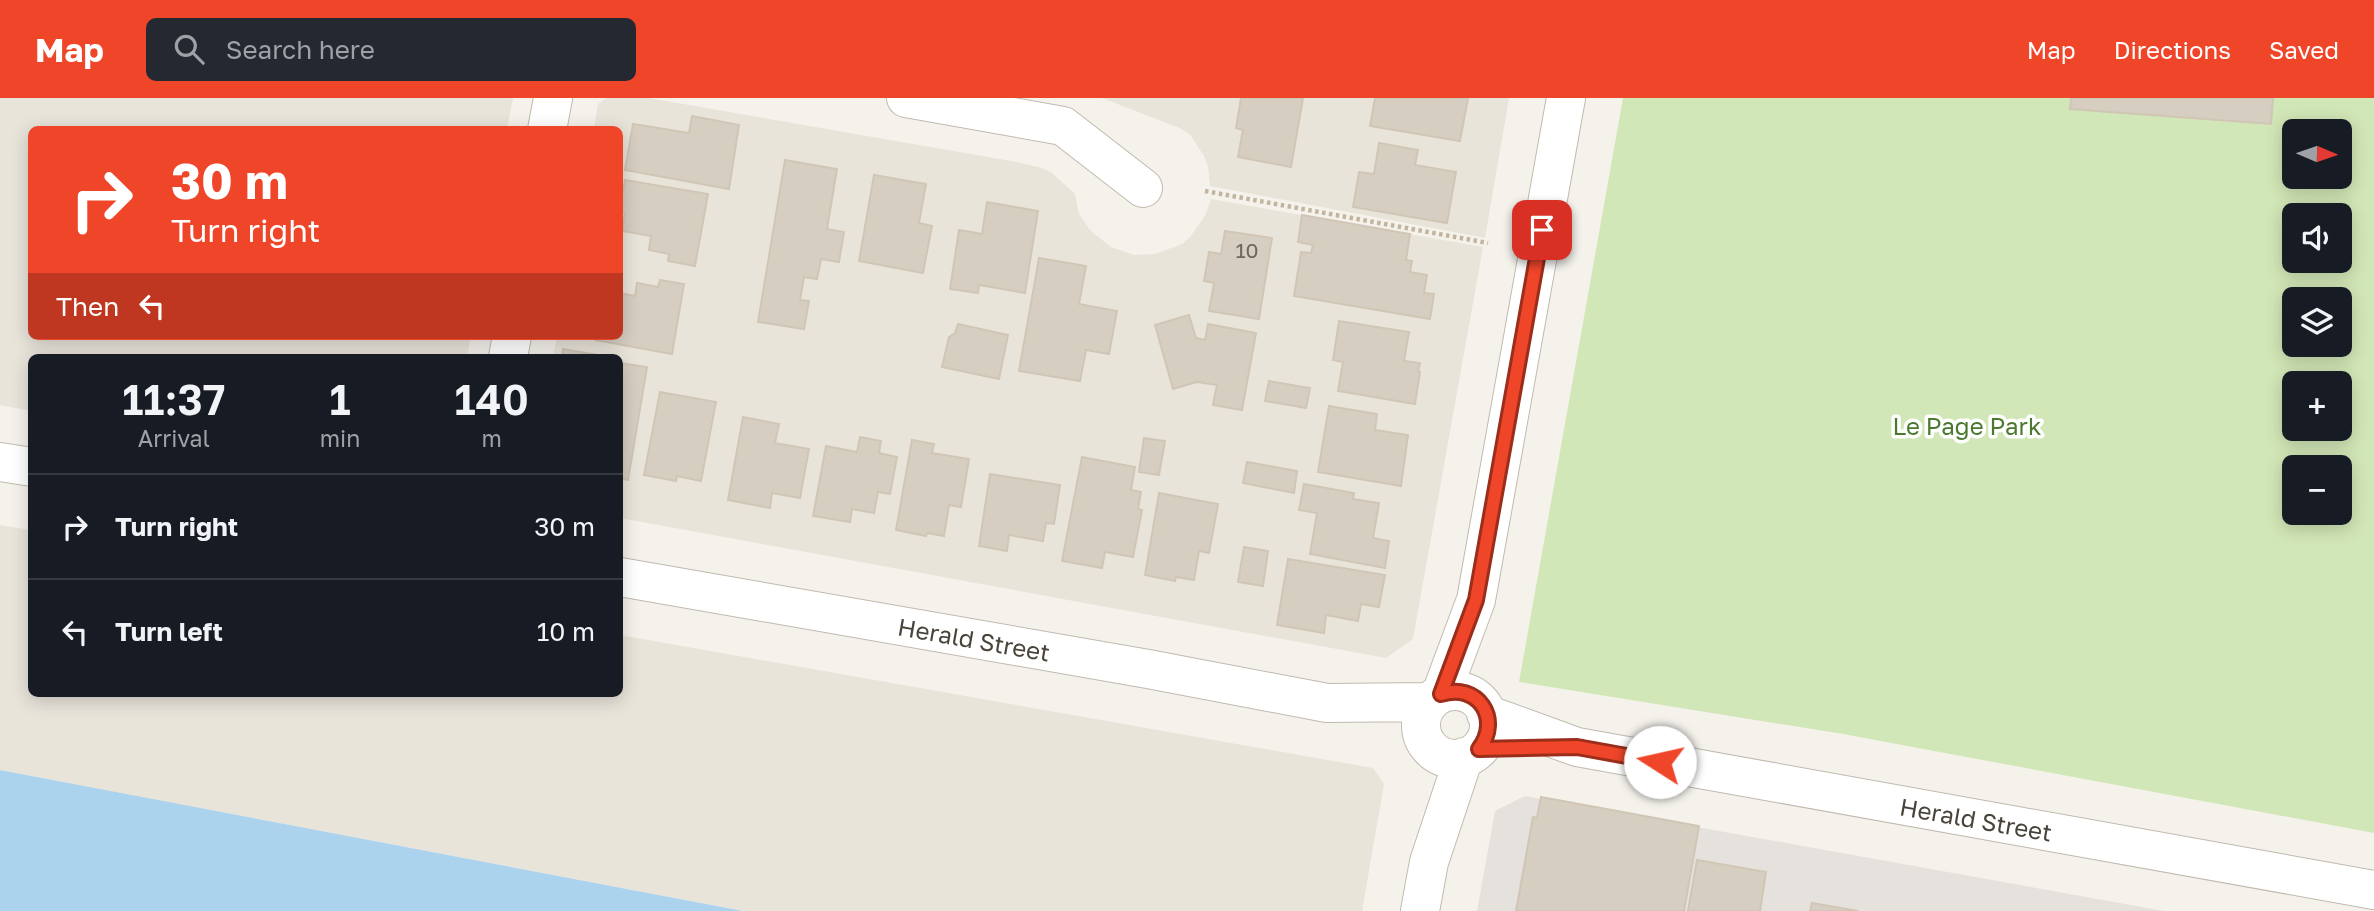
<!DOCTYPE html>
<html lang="en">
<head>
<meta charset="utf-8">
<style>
  body { margin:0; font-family:"Golos Text",sans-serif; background:#242831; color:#f1f3f6; height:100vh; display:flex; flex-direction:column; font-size:26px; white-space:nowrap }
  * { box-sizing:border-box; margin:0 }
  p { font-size:23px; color:#9ea1a6 }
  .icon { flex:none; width:38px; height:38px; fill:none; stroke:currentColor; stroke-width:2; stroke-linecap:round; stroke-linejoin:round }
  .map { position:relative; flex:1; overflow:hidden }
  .drawer { position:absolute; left:28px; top:256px; width:595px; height:343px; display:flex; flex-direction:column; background:#171b24; border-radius:10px; box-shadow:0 4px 18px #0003 }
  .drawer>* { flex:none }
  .top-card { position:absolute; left:28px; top:28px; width:595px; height:214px; border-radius:10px; box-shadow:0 4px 18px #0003; background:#ef4529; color:#fff; overflow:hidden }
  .needle { width:46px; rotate:92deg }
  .controls { position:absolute; left:2282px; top:21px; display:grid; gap:14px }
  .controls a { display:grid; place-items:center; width:70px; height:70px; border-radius:10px; background:#171b24; box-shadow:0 4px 18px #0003; font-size:35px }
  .pin { position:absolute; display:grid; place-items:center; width:60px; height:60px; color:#fff; margin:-30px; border-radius:14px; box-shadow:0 4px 10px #0006 }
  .me { position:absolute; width:77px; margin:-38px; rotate:280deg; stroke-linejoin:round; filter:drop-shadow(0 0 5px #0008) }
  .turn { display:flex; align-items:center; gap:24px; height:147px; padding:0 28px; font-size:32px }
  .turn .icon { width:91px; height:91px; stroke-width:2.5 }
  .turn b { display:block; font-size:49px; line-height:60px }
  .then { display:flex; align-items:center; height:66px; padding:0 28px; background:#0003; gap:14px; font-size:26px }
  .eta { display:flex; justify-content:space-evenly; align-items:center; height:119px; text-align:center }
  .eta b { font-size:42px; font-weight:600; line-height:49px }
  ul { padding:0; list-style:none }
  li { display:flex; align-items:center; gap:21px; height:105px; padding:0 28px; border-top:2px solid #363941 }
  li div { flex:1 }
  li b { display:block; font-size:26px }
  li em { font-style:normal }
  header { display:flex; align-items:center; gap:42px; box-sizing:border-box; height:98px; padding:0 35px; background:#ef4529; color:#fff }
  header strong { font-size:33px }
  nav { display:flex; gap:38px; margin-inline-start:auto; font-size:24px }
  .search { width:490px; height:63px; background:#242831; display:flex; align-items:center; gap:18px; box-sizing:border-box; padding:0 24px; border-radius:10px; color:#9ea1a6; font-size:26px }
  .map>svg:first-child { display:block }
  .residential { fill:#e9e4da }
  .industrial { fill:#e5e1dd }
  .green { fill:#d2e7b7; fill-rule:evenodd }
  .water { fill:#acd3ee }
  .building { fill:#d6cec1; stroke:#d1c6b5; stroke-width:2 }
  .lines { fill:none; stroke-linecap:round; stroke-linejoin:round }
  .street-casing { stroke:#c0baae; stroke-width:40 }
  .path { stroke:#c1b5a0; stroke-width:4.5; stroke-dasharray:3.5 3.5; stroke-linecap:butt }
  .street { stroke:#fff; stroke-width:38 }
  .route-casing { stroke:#9b2d1b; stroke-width:18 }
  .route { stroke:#ef4529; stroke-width:12 }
  .labels { text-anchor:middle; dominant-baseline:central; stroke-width:7; stroke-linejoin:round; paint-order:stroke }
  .number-label { font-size:21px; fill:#6c665b }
  .park-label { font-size:24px; fill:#4b792f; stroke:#fff }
  .street-label { font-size:24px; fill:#494339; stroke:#fff }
</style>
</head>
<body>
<header>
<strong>Map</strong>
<div class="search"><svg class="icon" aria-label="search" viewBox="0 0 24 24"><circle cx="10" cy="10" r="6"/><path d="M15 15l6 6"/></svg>Search here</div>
<nav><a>Map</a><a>Directions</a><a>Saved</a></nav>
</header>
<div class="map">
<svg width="2374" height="813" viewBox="0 0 2374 813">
  <rect width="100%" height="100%" fill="#f5f2ec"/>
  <path class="residential" d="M0,0H513L507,31L32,32V238H471L467,259H32L31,313L0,307Z
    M606,0H649L1017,64L1042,70L1051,74L1075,96L1079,116L1090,132L1111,149L1134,157L1155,156L1182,146L1190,139L1205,118L1211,101L1483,149L1413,541L1386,560L620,420V259H553L557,238H620V32L594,31L598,6Z
    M1102,0H1509L1485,140L1210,88L1208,69L1204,58L1191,38L1182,31Z
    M0,427L31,432L32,595H620V537L1373,670L1384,686L1362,813H743L0,672Z"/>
  <path class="industrial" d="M1525,698L2164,813H1477L1495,713Z"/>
  <path class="green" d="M1623,0H2374V735L1843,636L1519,584ZM2294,33H2340V79H2294ZM2294,117H2340V163H2294ZM2294,201H2340V247H2294ZM2294,285H2340V331H2294ZM2294,369H2340V415H2294Z"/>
  <path class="water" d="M0,672L743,813H0Z"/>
  <path class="building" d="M1241,0H1303L1291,69L1238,59L1243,32L1236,30Z
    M1375,0H1468L1460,43L1370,28Z
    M2071,0H2273L2271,26L2070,11Z
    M692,18L739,27L729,91L625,72L633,26L689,35Z
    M1379,45L1418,52L1415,67L1456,74L1447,125L1353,109L1359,74L1374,76Z
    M785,62L837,71L827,131L844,134L839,164L821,161L817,181L804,179L800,202L809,203L804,231L758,224Z
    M874,77L926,86L919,125L932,128L923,175L859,163Z
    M625,82L708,96L695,168L668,163L669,156L649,152L651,138L622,133L625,115L620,114V112Z
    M987,104L1038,113L1025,195L979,187L978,195L950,191L959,132L982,136Z
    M1302,117L1410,136L1406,162L1412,163L1410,174L1427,177L1424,195L1434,196L1430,221L1294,198L1301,154L1311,155L1313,147L1298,144Z
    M1225,133L1272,140L1259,221L1209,213L1214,185L1204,183L1209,154L1221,156Z
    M1039,160L1086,168L1079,206L1117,213L1109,256L1086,252L1080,283L1019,273Z
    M660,182L684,186L672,256L595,242L596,238H620V195L635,198L637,185L658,189Z
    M1189,217L1196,240L1205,242L1208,226L1256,235L1242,312L1213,307L1217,287L1197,284L1173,291L1155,227Z
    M1339,223L1409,234L1404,263L1420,265L1418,273L1420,274L1415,306L1338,293L1343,264L1333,262Z
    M958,226L1008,237L999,281L942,269L949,239L955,235Z
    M563,251L610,259H562Z
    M620,265L647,269L628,382L620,380Z
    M1269,283L1310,290L1306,310L1265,303Z
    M660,294L716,304L701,383L677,378L676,383L644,377Z
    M1329,308L1377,316L1375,332L1408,337L1401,388L1318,374Z
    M743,319L779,326L775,345L809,351L800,400L772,395L770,410L728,402Z
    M860,339L881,343L879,355L897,359L890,396L878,394L874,415L852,411L850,424L813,418L826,348L857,354Z
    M1144,340L1165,343L1159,377L1139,374Z
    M912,342L934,346L932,355L969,361L961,409L949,407L944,438L927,435L926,438L896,432Z
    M1082,359L1135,369L1131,392L1141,394L1138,411L1142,412L1133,459L1105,454L1102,470L1062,463Z
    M1247,364L1297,373L1294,395L1243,385Z
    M990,376L1060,387L1054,426L1046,425L1043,443L1009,437L1007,453L979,448Z
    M1304,386L1354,395L1353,401L1379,405L1373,440L1389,443L1385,470L1310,456L1317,415L1299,412Z
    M1159,395L1218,406L1209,455L1199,453L1194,482L1176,479L1175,483L1145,477Z
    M1244,449L1268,453L1263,488L1238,484Z
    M1288,461L1385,477L1379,509L1361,506L1358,523L1326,517L1324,535L1277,527Z
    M1541,699L1699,728L1684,813H1516L1533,719L1537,720Z
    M1697,762L1766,774L1760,813H1688Z
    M1812,805L1858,813H1810Z"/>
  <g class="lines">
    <defs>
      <path id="street" d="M906,0L1063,28L1143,90
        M547,32L553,0
        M508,259L512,238
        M0,364L32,369
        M620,479L1148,571L1327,605L1430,604
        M1421 627a34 34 0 1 1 68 0a34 34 0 1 1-68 0Z
        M1441,596L1476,502L1566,0
        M1486,616L1577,649L2374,792
        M1420,813L1429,764L1464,659"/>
    </defs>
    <use href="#street" class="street-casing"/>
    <path class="path" d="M1205,93L1488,145"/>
    <use href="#street" class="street"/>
  </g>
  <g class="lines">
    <defs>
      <path id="route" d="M1542,132L1476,502L1441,596C1478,584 1502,621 1479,651L1577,649L1660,664"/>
    </defs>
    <use href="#route" class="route-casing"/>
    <use href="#route" class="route"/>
  </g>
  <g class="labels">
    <g class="number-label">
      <text x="1247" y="152">10</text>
    </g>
    <g class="park-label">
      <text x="1967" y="327">Le Page Park</text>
    </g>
    <g class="street-label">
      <text transform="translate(974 541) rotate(10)">Herald Street</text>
      <text transform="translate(1976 721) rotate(10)">Herald Street</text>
    </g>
  </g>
</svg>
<div class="controls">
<a><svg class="needle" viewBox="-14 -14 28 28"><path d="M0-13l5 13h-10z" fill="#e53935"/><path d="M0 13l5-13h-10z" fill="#9ea1a6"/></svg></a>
<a><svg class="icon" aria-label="sound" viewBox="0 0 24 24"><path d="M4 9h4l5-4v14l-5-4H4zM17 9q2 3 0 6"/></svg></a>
<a><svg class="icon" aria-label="layers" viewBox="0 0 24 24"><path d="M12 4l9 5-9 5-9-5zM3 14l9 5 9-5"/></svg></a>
<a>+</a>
<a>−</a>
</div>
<div class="pin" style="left:1542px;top:132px;background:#d93025"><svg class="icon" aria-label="arrive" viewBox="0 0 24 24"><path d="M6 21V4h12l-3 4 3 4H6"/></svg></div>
<svg class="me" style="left:1660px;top:664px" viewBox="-20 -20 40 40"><circle r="19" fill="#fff"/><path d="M0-13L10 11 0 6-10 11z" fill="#ef4529"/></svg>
<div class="top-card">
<div class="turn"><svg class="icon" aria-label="right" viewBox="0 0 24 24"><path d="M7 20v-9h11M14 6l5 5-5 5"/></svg><div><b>30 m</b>Turn right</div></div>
<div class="then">Then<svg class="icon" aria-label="left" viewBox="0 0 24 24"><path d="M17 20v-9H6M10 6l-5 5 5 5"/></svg></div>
</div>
<section class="drawer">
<div class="eta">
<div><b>11:37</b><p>Arrival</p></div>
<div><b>1</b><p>min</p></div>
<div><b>140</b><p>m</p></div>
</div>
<ul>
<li><svg class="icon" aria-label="right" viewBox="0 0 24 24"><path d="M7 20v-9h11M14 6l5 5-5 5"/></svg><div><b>Turn right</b></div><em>30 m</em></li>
<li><svg class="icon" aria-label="left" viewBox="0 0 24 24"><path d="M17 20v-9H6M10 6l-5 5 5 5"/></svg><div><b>Turn left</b></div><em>10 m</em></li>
</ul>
</section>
</div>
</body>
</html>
